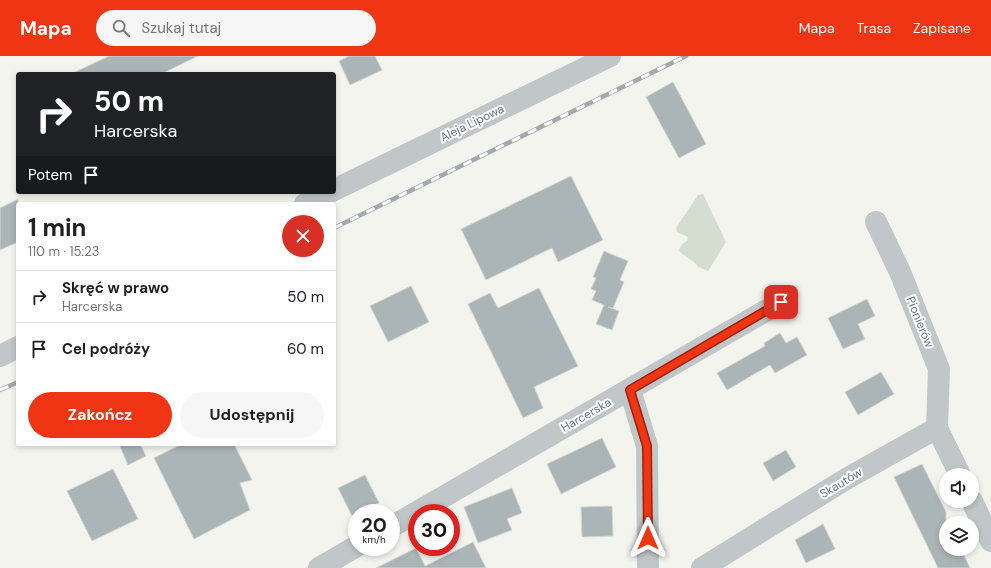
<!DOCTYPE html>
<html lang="pl">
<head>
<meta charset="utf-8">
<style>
  body { margin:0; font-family:"DM Sans",sans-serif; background:#f6f6f6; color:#202124; height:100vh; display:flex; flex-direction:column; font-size:15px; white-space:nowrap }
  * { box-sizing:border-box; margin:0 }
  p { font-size:13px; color:#757577 }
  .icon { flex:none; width:22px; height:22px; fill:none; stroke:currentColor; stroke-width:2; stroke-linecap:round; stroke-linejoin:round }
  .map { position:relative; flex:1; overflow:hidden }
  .drawer { position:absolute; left:16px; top:146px; width:320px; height:244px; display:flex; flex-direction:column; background:#fff; border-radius:4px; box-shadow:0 2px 6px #0003 }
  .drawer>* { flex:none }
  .banner { position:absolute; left:16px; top:16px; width:320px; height:122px; border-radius:4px; box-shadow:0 2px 6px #0003; background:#202124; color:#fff; overflow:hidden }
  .fabs { position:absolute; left:939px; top:412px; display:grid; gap:8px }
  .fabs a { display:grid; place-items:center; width:40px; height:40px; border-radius:50%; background:#fff; box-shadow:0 2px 6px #0003; font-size:20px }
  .speed { position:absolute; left:348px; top:448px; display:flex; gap:8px; font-size:20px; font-weight:700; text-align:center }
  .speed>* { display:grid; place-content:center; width:52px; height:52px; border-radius:50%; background:#fff; box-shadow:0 2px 6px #0003; line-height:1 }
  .speed small { font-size:10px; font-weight:400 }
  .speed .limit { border:6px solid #d22; background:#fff; color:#111 }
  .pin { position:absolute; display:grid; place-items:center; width:34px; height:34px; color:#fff; margin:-17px; border-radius:8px; box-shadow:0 2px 6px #0006 }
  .me { position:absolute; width:44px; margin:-22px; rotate:0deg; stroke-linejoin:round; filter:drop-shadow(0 0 3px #0008) }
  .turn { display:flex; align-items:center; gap:14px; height:84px; padding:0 12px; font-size:18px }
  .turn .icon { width:52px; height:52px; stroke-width:2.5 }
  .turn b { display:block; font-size:28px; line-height:34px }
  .then { display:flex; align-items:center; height:38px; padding:0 12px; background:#0003; gap:8px; font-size:15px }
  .round { display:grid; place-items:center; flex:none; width:42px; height:42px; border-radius:21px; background:#f6f6f6 }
  .headline { display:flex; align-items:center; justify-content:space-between; height:68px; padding:0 12px }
  h1 { font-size:24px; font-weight:700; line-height:30px }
  .action { display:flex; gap:8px; margin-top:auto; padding:8px 12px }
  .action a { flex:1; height:46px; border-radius:24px; background:#f03514; color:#fff; font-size:16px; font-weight:700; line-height:46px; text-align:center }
  .action a+a { background:#f6f6f6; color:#202124 }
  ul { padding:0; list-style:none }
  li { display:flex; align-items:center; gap:12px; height:52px; padding:0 12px; border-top:1px solid #e0e0e0 }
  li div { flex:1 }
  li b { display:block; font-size:15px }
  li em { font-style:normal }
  header { display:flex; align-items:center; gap:24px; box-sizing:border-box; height:56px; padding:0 20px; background:#f03514; color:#fff }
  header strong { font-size:19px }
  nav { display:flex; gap:22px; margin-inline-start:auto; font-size:14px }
  .search { width:280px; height:36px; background:#f6f6f6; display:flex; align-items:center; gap:10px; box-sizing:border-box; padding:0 14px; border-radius:22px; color:#757577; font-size:15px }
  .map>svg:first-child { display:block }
  .green { fill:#d5dcd0 }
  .building { fill:#abb5b8; stroke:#d5d5d2 }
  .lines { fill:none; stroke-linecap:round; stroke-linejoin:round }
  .minor { stroke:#c1c6c8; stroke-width:22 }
  .rail-casing { stroke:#a1a9ad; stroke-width:4.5 }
  .rail { stroke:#fff; stroke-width:3; stroke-dasharray:9; stroke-linecap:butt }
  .route-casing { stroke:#9c220d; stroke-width:10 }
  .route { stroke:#f03514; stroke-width:7 }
  .labels { text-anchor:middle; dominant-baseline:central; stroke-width:4; stroke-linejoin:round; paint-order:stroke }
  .street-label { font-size:12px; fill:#617683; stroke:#fff }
</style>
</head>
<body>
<header>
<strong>Mapa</strong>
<div class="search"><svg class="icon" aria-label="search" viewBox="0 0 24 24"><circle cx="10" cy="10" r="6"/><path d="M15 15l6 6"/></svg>Szukaj tutaj</div>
<nav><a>Mapa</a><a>Trasa</a><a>Zapisane</a></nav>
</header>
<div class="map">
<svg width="991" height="512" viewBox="0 0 991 512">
  <rect width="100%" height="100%" fill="#f4f4ef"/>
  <path class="green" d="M703,138L726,186L708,215L698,211C693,202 684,202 679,194L682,188L687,185L688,181L677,176L676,172L698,139Z"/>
  <path class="building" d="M109,0H198L161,18H71Z
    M349,0H375L382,14L350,29L339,5Z
    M673,26L706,88L679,102L646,41Z
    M571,120L603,184L558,206L552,192L486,224L461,173Z
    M18,143V186L0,194V152Z
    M604,195L628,205L620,224L624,226L613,252L608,251L619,255L612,274L596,268L604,249L592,244L596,235L591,233L596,222L593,221Z
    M411,230L429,266L388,286L370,250Z
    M539,232L578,310L534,331L543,352L523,362L468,248L490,237L498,252Z
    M867,243L875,260L858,268L865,283L843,293L828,262Z
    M780,277L786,287L797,281L807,299L775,317L770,309L727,334L717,317L765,290L764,287Z
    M881,316L894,338L858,359L845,336Z
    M602,382L616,411L561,438L547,408Z
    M119,388H140L146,400L128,409Z
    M182,388H234L252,424L240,427L250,454L194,483L154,402Z
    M786,394L796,411L773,425L763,407Z
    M922,408L946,456V493H961L970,512H938L894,421Z
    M113,413L138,463L92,485L67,435Z
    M365,419L379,447L352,460L338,432Z
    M512,432L522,457L507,463L512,474L478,487L464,451Z
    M612,450L613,480L582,481L581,451Z
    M823,468L835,493L806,507L795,484Z
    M473,486L486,512H376L416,492L425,510Z"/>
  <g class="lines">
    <path class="minor" d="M334,134L610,0
      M305,148L330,136
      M876,166L900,216L939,313L937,372
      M0,300L18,291
      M630,334L647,390L648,512
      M972,445L991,485
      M391,471L781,246
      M319,512L357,490
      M702,512L846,423L937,372L960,419"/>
    <defs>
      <path id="rail" d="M334,172L686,0
        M0,334L18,326"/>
    </defs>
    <use href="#rail" class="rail-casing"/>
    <use href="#rail" class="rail"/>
  </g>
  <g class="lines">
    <defs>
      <path id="route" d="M648,482L647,390L630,334L781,246"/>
    </defs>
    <use href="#route" class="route-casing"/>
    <use href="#route" class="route"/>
  </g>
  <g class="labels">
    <g class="street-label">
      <text transform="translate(472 67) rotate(-26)">Aleja Lipowa</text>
      <text transform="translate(920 266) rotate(68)">Pionierów</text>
      <text transform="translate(586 359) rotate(-30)">Harcerska</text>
      <text transform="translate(841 427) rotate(-31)">Skautów</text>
    </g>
  </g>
</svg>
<div class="fabs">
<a><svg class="icon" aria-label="sound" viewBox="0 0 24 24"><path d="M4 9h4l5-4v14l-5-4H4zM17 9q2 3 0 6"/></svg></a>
<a><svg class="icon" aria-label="layers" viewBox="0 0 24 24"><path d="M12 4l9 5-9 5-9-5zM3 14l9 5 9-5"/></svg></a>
</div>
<div class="speed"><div>20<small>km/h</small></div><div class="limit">30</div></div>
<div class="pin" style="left:781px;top:246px;background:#d93025"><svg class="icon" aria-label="arrive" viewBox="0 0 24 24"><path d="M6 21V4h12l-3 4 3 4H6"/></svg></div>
<svg class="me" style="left:648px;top:482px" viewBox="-20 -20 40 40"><path d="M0-17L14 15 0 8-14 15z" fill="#f03514" stroke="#fff" stroke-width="4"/></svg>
<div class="banner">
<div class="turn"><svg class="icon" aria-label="right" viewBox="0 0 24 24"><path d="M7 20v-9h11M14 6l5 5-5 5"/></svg><div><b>50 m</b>Harcerska</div></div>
<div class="then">Potem<svg class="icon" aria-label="arrive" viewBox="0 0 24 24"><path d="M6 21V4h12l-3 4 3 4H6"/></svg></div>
</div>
<section class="drawer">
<div class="headline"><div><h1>1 min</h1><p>110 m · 15:23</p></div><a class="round" style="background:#d93025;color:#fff"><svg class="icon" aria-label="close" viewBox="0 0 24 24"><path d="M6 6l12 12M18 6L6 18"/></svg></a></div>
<ul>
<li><svg class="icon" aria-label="right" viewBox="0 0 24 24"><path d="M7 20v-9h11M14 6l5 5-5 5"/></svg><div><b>Skręć w prawo</b><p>Harcerska</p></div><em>50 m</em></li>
<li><svg class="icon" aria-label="arrive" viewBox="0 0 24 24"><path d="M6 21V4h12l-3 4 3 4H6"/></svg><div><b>Cel podróży</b></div><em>60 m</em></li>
</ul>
<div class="action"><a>Zakończ</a><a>Udostępnij</a></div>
</section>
</div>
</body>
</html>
